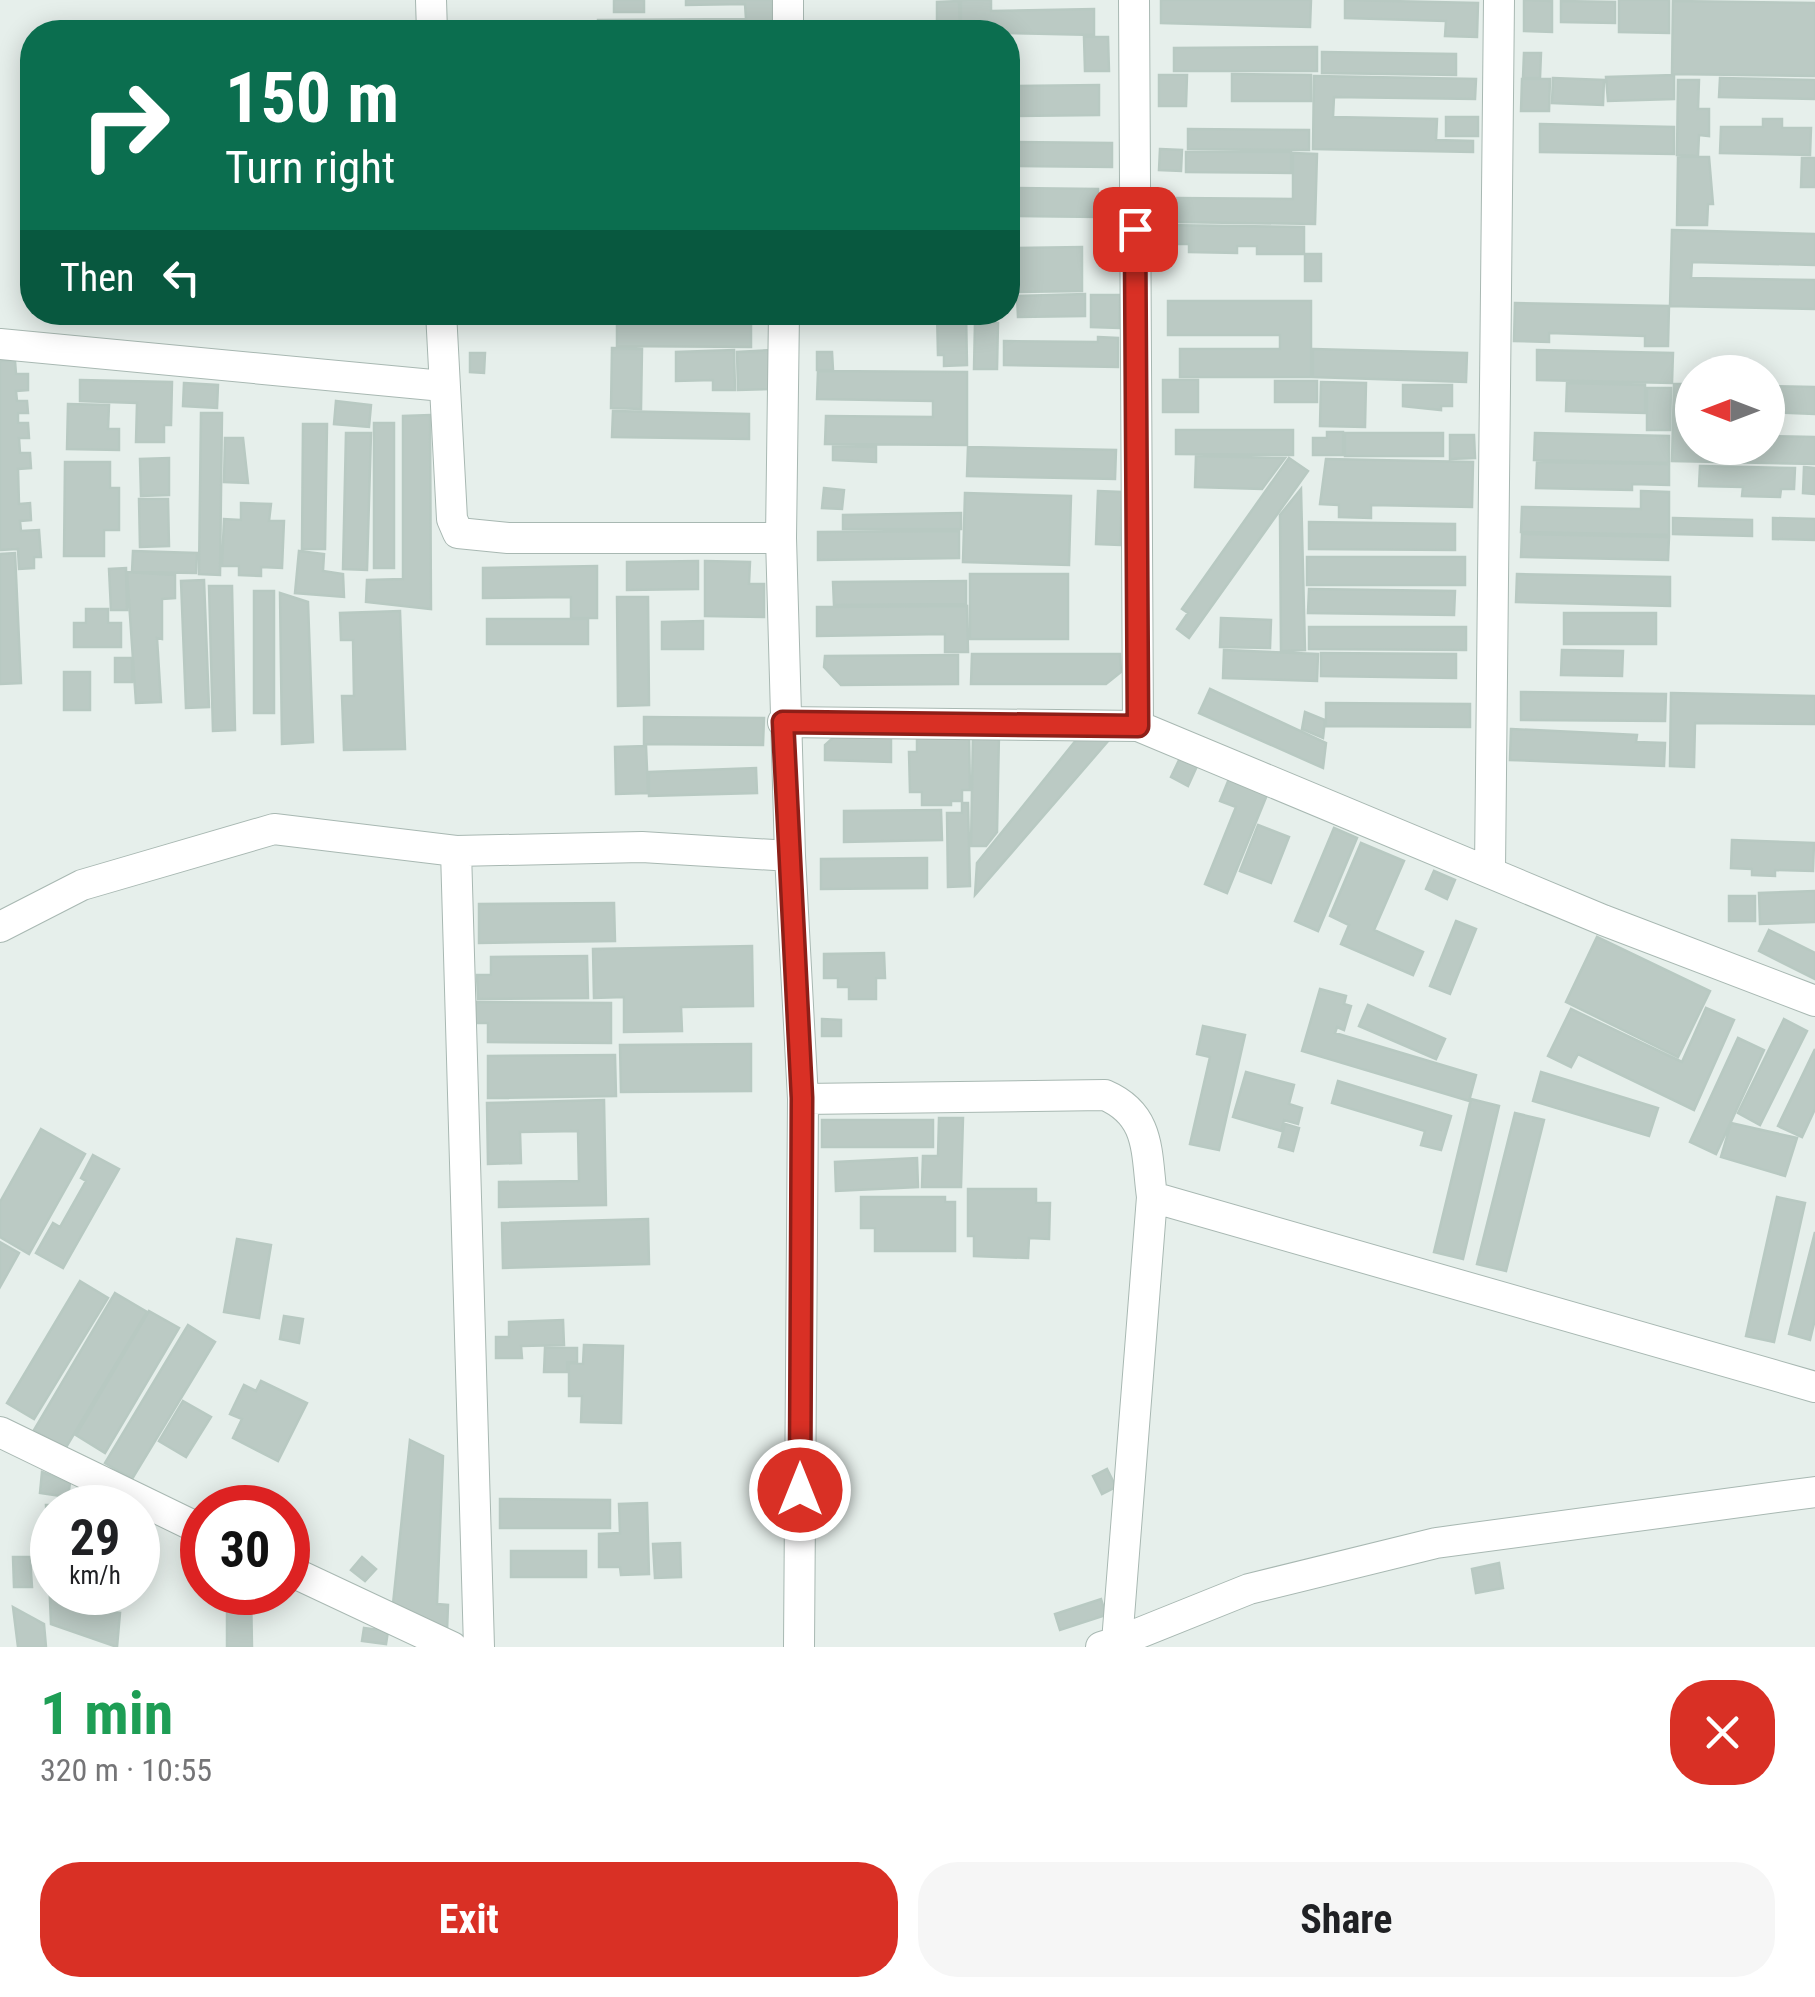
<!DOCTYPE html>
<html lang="en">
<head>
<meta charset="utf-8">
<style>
  body { margin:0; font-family:"Roboto Condensed",sans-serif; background:#f6f6f6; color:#202124; height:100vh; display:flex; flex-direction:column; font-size:38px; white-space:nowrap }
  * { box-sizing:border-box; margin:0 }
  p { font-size:32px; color:#757577 }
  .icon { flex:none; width:55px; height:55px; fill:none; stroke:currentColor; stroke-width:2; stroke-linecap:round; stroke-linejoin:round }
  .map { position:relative; height:1647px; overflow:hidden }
  .drawer { display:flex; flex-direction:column; background:#fff; flex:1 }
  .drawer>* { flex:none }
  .guide { position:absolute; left:20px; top:20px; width:1000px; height:305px; border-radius:40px; box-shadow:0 5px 25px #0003; background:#0b6e4f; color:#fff; overflow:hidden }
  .needle { width:65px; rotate:270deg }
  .buttons { position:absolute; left:1675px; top:355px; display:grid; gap:20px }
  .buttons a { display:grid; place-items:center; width:110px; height:110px; border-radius:50%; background:#fff; box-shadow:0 5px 25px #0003; font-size:50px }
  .speed { position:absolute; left:30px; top:1485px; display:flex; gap:20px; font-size:50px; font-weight:700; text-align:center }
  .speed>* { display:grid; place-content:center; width:130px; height:130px; border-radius:50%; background:#fff; box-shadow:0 5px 25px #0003; line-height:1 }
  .speed small { font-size:25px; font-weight:400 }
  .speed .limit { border:15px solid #d22; background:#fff; color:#111 }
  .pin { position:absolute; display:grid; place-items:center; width:85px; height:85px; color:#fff; margin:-42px; border-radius:20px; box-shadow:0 5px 15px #0006 }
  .me { position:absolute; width:110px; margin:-55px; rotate:0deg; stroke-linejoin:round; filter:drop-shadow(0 0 8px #0008) }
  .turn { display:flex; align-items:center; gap:35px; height:210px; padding:0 40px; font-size:45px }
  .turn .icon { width:130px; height:130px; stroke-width:2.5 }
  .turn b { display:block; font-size:70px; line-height:85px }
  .then { display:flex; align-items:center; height:95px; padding:0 40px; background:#0003; gap:20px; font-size:38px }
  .round { display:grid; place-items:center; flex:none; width:105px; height:105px; border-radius:40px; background:#f6f6f6 }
  .summary { display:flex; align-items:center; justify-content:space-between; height:170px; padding:0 40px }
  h1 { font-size:60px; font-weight:700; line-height:75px; color:#1e9e55 }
  .button { display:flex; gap:20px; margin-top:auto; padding:20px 40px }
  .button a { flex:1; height:115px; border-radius:40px; background:#d93025; color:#fff; font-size:40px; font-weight:700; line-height:115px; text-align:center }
  .button a+a { background:#f6f6f6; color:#202124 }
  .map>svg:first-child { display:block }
  .building { fill:#bbcac4; stroke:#b8c9c2; stroke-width:2.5 }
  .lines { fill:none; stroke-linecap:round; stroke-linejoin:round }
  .minor-casing { stroke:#a8b8b2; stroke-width:32 }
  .minor { stroke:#fff; stroke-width:30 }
  .route-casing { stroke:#8d1f18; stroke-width:25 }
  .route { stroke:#d93025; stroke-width:18 }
</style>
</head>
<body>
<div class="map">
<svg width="1815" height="1647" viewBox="0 0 1815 1647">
  <rect width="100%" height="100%" fill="#e6efeb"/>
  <path class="building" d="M614,0H644V12H614Z
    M686,0H772V32H598V20L746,19L745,4L686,5Z
    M961,0H991V11L1094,9V35L961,32Z
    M1161,0H1311L1310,27L1161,23Z
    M1345,0L1478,3L1477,37L1445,36L1446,21L1345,18Z
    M1524,0L1552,1V32L1524,31Z
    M1619,0H1669V33L1619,32Z
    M959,1L960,32H937V2Z
    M1561,1L1615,2V23L1561,22Z
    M1673,1L1815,3V76L1672,74Z
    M1084,37H1108L1109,71H1085Z
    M1317,47V71H1174V48Z
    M1322,52L1456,54V75L1322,73Z
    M1524,53H1541L1540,78H1523Z
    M1232,74L1311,75V101H1232Z
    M1159,75H1187L1186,106H1159Z
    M1674,75V99L1608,101L1606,77Z
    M1314,76L1476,79L1475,99L1334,97L1333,117L1437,119L1436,140L1473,141V152L1313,149Z
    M1553,78L1604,80L1603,105L1552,103Z
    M1720,78L1815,80V99L1719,97Z
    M1522,79H1550L1549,111H1521Z
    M1678,80H1699L1698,109H1709V136L1699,135L1698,156L1677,155Z
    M1099,85V115L1008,116V86Z
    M1446,117H1478V136H1446Z
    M1763,119H1782V128H1811L1810,155L1720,153L1721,127H1763Z
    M1540,124L1674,127V154L1540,152Z
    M1188,129L1309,130V150L1188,149Z
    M1008,142L1112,143V167L1008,166Z
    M1160,149L1182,150L1181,171L1159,170Z
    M1186,152H1291V173L1186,172Z
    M1293,153L1317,154L1315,224L1176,222L1177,198L1293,199Z
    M1678,157H1709L1713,204H1708L1707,225H1677Z
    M1802,158H1815V187H1801Z
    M1008,188L1098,189V217L1008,216Z
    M1117,193V217H1104V194Z
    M1161,225L1304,227V254H1257V246H1237V253L1189,252V244H1161Z
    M1672,230L1815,234V265L1692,262L1691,278L1815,280V309L1670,306Z
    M1082,247V291L1008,292V248Z
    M1305,254H1321V281H1305Z
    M1085,294V316L1018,317L1017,296Z
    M1091,295H1120L1119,328L1091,327Z
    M1168,301H1311V377H1180V349H1280V335H1168Z
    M1515,303L1669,306L1668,346H1645V336L1549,333V342L1514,341Z
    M937,312H966L967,365L944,366V355H938Z
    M617,320L751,321V347L617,346Z
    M975,322L998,323L997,369H974Z
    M1098,337L1118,338V367L1004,365V341L1098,342Z
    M612,348L642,349L641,409L611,408Z
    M1313,349L1467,353L1466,382L1313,377Z
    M734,350L735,390H713V380L676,381V352Z
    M771,350L773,389L738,390L737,352Z
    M1537,350L1673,353L1672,383L1537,380Z
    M817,352H832L833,370H817Z
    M470,353H485L484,373L470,372Z
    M0,361H15L16,374H28V390L16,391L17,401H27L28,413H18V423H28L29,438H19L20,453H30L31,468L18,469L19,504L30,503L31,520L20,521L21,531L39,530L41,557H34V568L19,569L18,549L0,550Z
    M818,371L967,372V445L825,444L826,416L933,417V401L817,399Z
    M80,380L172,382L171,425H164V442H136L137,403L80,401Z
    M1163,380H1198V412H1163Z
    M1275,381H1317V402H1275Z
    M1321,382L1366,383L1365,427L1320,426Z
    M184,383L218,385L217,408L183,406Z
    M1567,383L1645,385V413L1566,411Z
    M1674,384H1692V448H1768V436L1815,437V464L1672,461Z
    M1403,385H1452V406H1441V410L1403,406Z
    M1768,386L1815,387V414L1768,412Z
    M1647,388H1671L1670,430H1647Z
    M336,401L371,405L369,427L334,424Z
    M68,404L109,405L108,429H119V450L67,449Z
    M613,411L749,414V439L612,437Z
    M201,413H222L220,575L199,574Z
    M430,415L431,609L366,602L367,580L403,579V416Z
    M374,423H394V568H374Z
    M303,424H327L325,549H302Z
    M1176,430H1293V455L1176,454Z
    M1327,432H1343V455H1313V438H1327Z
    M346,433H371L367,570L343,569Z
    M1345,433H1443V456H1345Z
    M1535,433L1669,436V463L1534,460Z
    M1450,435H1474L1475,458L1450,459Z
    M225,438H243L248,483L224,482Z
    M833,446L876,447V462L833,460Z
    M968,447L1116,450L1115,479L967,476Z
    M1196,456L1285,458L1262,489L1195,487Z
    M169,458V495L141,496L140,459Z
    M1289,458L1308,471L1189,638L1177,629L1188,613L1182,609Z
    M1326,459L1473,462L1472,507L1371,505V518L1339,517V505L1320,504Z
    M65,462H110V488H119V530H104V556H64Z
    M1537,462L1669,464V485L1632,484V490L1536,488Z
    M1700,466L1795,468L1794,489H1781L1780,497L1742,496L1743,487L1699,486Z
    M1804,467L1815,468V494L1803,493Z
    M824,488L844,490L842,509L822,508Z
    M1301,489L1305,650L1281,651L1280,515Z
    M1098,491L1122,492L1120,545L1096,544Z
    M1641,491L1669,492V535L1521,532L1522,507L1641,509Z
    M965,493L1071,496L1069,565L963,562Z
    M139,499H168L169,546L140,547Z
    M241,503L271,504L269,521H284L282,568L261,567V576L239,575V566H222L224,519L241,520Z
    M961,513V529H843V515Z
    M1673,518L1752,520V536L1673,534Z
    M1773,518L1815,519V540L1773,539Z
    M1309,522L1455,524V550L1309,549Z
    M959,531V558L818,560V532Z
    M1522,534L1669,537L1668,560L1521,557Z
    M133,551L197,553L196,573L132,572Z
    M299,551L324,554L323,571L343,574L344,597L295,593Z
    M15,553L21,683L0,684V554Z
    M1307,557H1465V585H1307Z
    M698,561V589L627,590V562Z
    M705,561L750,562L749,584H764V617L705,616Z
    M597,566V618H571V597L483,598V568Z
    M126,568L127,610H111L109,569Z
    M127,572L175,575V598L162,599V639L157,638L161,702L136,703Z
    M970,574H1068V639H970Z
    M1517,574L1670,577V606L1516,602Z
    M204,580L209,707L186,708L181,581Z
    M966,581V604L834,605L833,582Z
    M209,586H232L235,730L213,731Z
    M1309,589L1455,591L1454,615L1308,613Z
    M254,591H274V713H254Z
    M280,593L308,602L313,742L282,744Z
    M617,597H648L649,705L618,706Z
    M967,606L968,652H945V634L817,636V607Z
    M86,609H108V623H121V647H74V623H86Z
    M400,611L405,749L344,750L342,696H354L353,640H341L340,613Z
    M1564,613H1656V644H1564Z
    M1221,618L1271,620L1270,648L1220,647Z
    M487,619H588V644H487Z
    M703,621V649H662V622Z
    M1309,627H1466V650L1309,649Z
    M1224,650L1318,654L1317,681L1223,678Z
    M1562,650L1623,651L1622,676L1561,675Z
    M1321,653L1456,654V678L1321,676Z
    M972,654H1120L1121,672L1106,684H971Z
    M958,655V684L841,685L824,667L825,656Z
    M115,658H132V682H115Z
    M64,672H90V710H64Z
    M1210,689L1326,743L1323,768L1199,713Z
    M1521,692L1666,694L1665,721L1521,720Z
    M1671,693L1815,696V724L1695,723L1694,767L1670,766Z
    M1326,703L1470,704V727L1326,726Z
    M1305,712L1325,720L1323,738L1302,729Z
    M644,717L764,718L763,745L644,744Z
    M1511,729L1637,735L1636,742L1665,743L1664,766L1510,760Z
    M1115,733L975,895L977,863L1081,734Z
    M969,734L970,790H962V801H951V805H922V792H910L909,752H917V735Z
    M973,734H999L997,832L986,846H971Z
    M835,736H891V762L825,760V745Z
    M646,746L648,793L616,794L615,747Z
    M1180,758L1197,766L1188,786L1171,777Z
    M756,768L757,793L649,796V772Z
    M1229,779L1267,795L1227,893L1205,884L1236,807L1220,801Z
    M962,803H968L970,886L948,887L947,813H962Z
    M941,810L942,840L844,842V811Z
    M1258,825L1289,837L1271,883L1240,871Z
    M1334,828L1357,838L1318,931L1295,921Z
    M1732,840L1814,843L1813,871L1775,870V876L1752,875V869L1731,868Z
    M1361,843L1404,861L1374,930L1423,952L1413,975L1341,944L1349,925L1330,916Z
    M927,858V888L821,889V859Z
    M1434,871L1455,880L1447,899L1426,889Z
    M1815,891V922L1760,924L1759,893Z
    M1729,896H1755V921H1729Z
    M614,903L615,941L479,943V904Z
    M1456,921L1476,929L1450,994L1430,986Z
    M1769,930L1815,953V979L1759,951Z
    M1597,937L1710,991L1678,1057L1566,1002Z
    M752,946L753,1006L681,1007L682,1031L624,1032V997L594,998L593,949Z
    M884,953L885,978H876V999H849V987H838V978H824V954Z
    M587,956L588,998L478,999L477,975H491V957Z
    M1320,989L1346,996L1344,1004L1351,1006L1344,1030L1337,1027L1335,1033L1476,1075L1469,1101L1302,1051Z
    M476,1002L611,1003V1043L488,1042V1023H475Z
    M1368,1005L1445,1039L1436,1059L1359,1026Z
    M1706,1008L1734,1020L1694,1110L1578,1054L1571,1067L1548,1056L1571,1009L1682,1062Z
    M822,1019L841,1020V1036H822Z
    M1784,1019L1807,1031L1760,1125L1738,1113Z
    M1203,1026L1245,1035L1219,1150L1190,1144L1210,1057L1197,1054Z
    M1738,1038L1764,1050L1716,1154L1690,1142Z
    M751,1044V1091L621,1092L620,1045Z
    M1815,1049V1109L1802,1137L1778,1126Z
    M615,1055L616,1096L488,1098V1056Z
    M1246,1072L1294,1085L1289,1104L1302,1108L1298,1124L1284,1120L1281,1131L1233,1117Z
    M1541,1072L1658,1108L1649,1136L1533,1101Z
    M1338,1081L1451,1116L1441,1150L1421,1145L1425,1131L1332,1103Z
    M1471,1099L1499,1106L1463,1259L1434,1252Z
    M604,1100L606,1205L499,1207V1182L579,1181L578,1131L520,1132L521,1163L488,1164L487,1103Z
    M1515,1113L1544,1120L1506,1271L1477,1264Z
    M939,1118H963L961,1187H922L923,1156H938Z
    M822,1120H933V1147H822Z
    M1731,1123L1797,1138L1785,1176L1721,1157Z
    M1285,1124L1299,1128L1293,1151L1279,1147Z
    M41,1129L85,1154L29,1254L0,1237V1202Z
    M93,1155L119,1169L63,1268L36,1253L53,1223L60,1227L86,1181L81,1178Z
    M917,1158L918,1187L836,1191L835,1162Z
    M968,1189H1036V1203H1050L1049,1239L1029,1238L1028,1258L974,1256V1236H968Z
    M861,1197H945V1202H955V1251H875V1228H861Z
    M1777,1197L1805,1203L1774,1342L1746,1336Z
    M648,1219L649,1264L503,1268L502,1223Z
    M1815,1232V1319L1810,1340L1789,1334Z
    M237,1239L271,1245L259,1318L224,1312Z
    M0,1242L19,1253L0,1287Z
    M80,1281L108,1298L34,1419L7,1403Z
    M115,1293L147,1312L65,1449L34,1430Z
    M149,1311L179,1328L105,1453L76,1435Z
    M284,1316L303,1319L299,1343L280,1339Z
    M563,1320L564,1345L521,1346L522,1358H496V1337H509V1322Z
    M188,1325L215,1342L132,1479L105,1463Z
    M584,1345L623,1346L621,1423L581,1422L582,1396H569V1363L583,1364Z
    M545,1348H577V1362H567V1372H544Z
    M261,1381L307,1403L278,1461L233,1438L242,1419L230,1414L244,1385L256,1391Z
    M183,1401L211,1417L186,1457L159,1441Z
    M410,1440L443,1456L437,1604L448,1605L447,1631L393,1604Z
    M1107,1469L1116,1487L1102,1494L1093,1476Z
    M42,1472L70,1483L68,1497L40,1493Z
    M500,1499L610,1500V1528H500Z
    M647,1503L649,1574L621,1575L620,1567H599V1534L620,1533L619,1504Z
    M46,1505H77L52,1508V1592H81L82,1610L120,1613L117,1647L51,1624Z
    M680,1543L681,1577L655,1578L653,1544Z
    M511,1551H586V1577H511Z
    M13,1557H30L32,1587H14Z
    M362,1557L376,1569L365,1581L351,1570Z
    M1499,1563L1503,1588L1476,1593L1472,1569Z
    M85,1592H118V1608H85Z
    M227,1592H251L252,1647H227Z
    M1101,1599L1106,1615L1060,1630L1055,1614Z
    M13,1607L44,1624L46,1647H18Z
    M364,1628L388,1631L386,1644L362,1641Z"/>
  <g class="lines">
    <defs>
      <path id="minor" d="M431,0L432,32
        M1134,0L1138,726
        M788,32V0
        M441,312L452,519L458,533L508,538H781
        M0,344L443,386
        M783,722L1138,726L1603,920L1815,1001
        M456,851L479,1647
        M790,856L803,1099
        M1490,870L1499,0
        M0,927L82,885L274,829L456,851L642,847L790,856L781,538L784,312
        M1152,1197L1815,1387
        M0,1432L202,1530
        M288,1570L452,1647
        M1117,1642L1249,1589L1436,1543L1815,1492
        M799,1647L803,1099L1105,1095C1151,1115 1146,1152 1152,1197L1117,1642L1101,1647"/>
    </defs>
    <use href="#minor" class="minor-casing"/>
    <use href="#minor" class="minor"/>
  </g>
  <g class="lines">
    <defs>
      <path id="route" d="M800,1490L802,1098L783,722L1138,726L1135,229"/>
    </defs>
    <use href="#route" class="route-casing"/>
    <use href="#route" class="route"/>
  </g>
</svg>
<div class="buttons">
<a><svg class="needle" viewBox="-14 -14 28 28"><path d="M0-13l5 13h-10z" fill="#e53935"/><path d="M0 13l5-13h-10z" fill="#757577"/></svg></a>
</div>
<div class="speed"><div>29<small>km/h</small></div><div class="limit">30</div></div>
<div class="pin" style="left:1135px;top:229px;background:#d93025"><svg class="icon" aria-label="arrive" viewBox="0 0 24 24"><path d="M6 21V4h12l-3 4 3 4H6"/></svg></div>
<svg class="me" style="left:800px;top:1490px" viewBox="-20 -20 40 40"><circle r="17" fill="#d93025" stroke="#fff" stroke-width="3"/><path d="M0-11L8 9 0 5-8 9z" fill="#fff"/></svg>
<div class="guide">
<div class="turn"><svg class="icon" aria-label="right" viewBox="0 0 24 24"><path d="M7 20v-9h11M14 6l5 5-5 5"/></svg><div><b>150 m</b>Turn right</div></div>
<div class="then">Then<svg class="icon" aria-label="left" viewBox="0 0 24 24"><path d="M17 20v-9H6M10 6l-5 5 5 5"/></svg></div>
</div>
</div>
<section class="drawer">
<div class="summary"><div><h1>1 min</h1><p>320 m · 10:55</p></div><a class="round" style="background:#d93025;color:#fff"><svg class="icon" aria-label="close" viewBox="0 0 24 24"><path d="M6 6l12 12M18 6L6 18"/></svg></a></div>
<div class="button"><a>Exit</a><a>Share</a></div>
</section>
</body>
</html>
